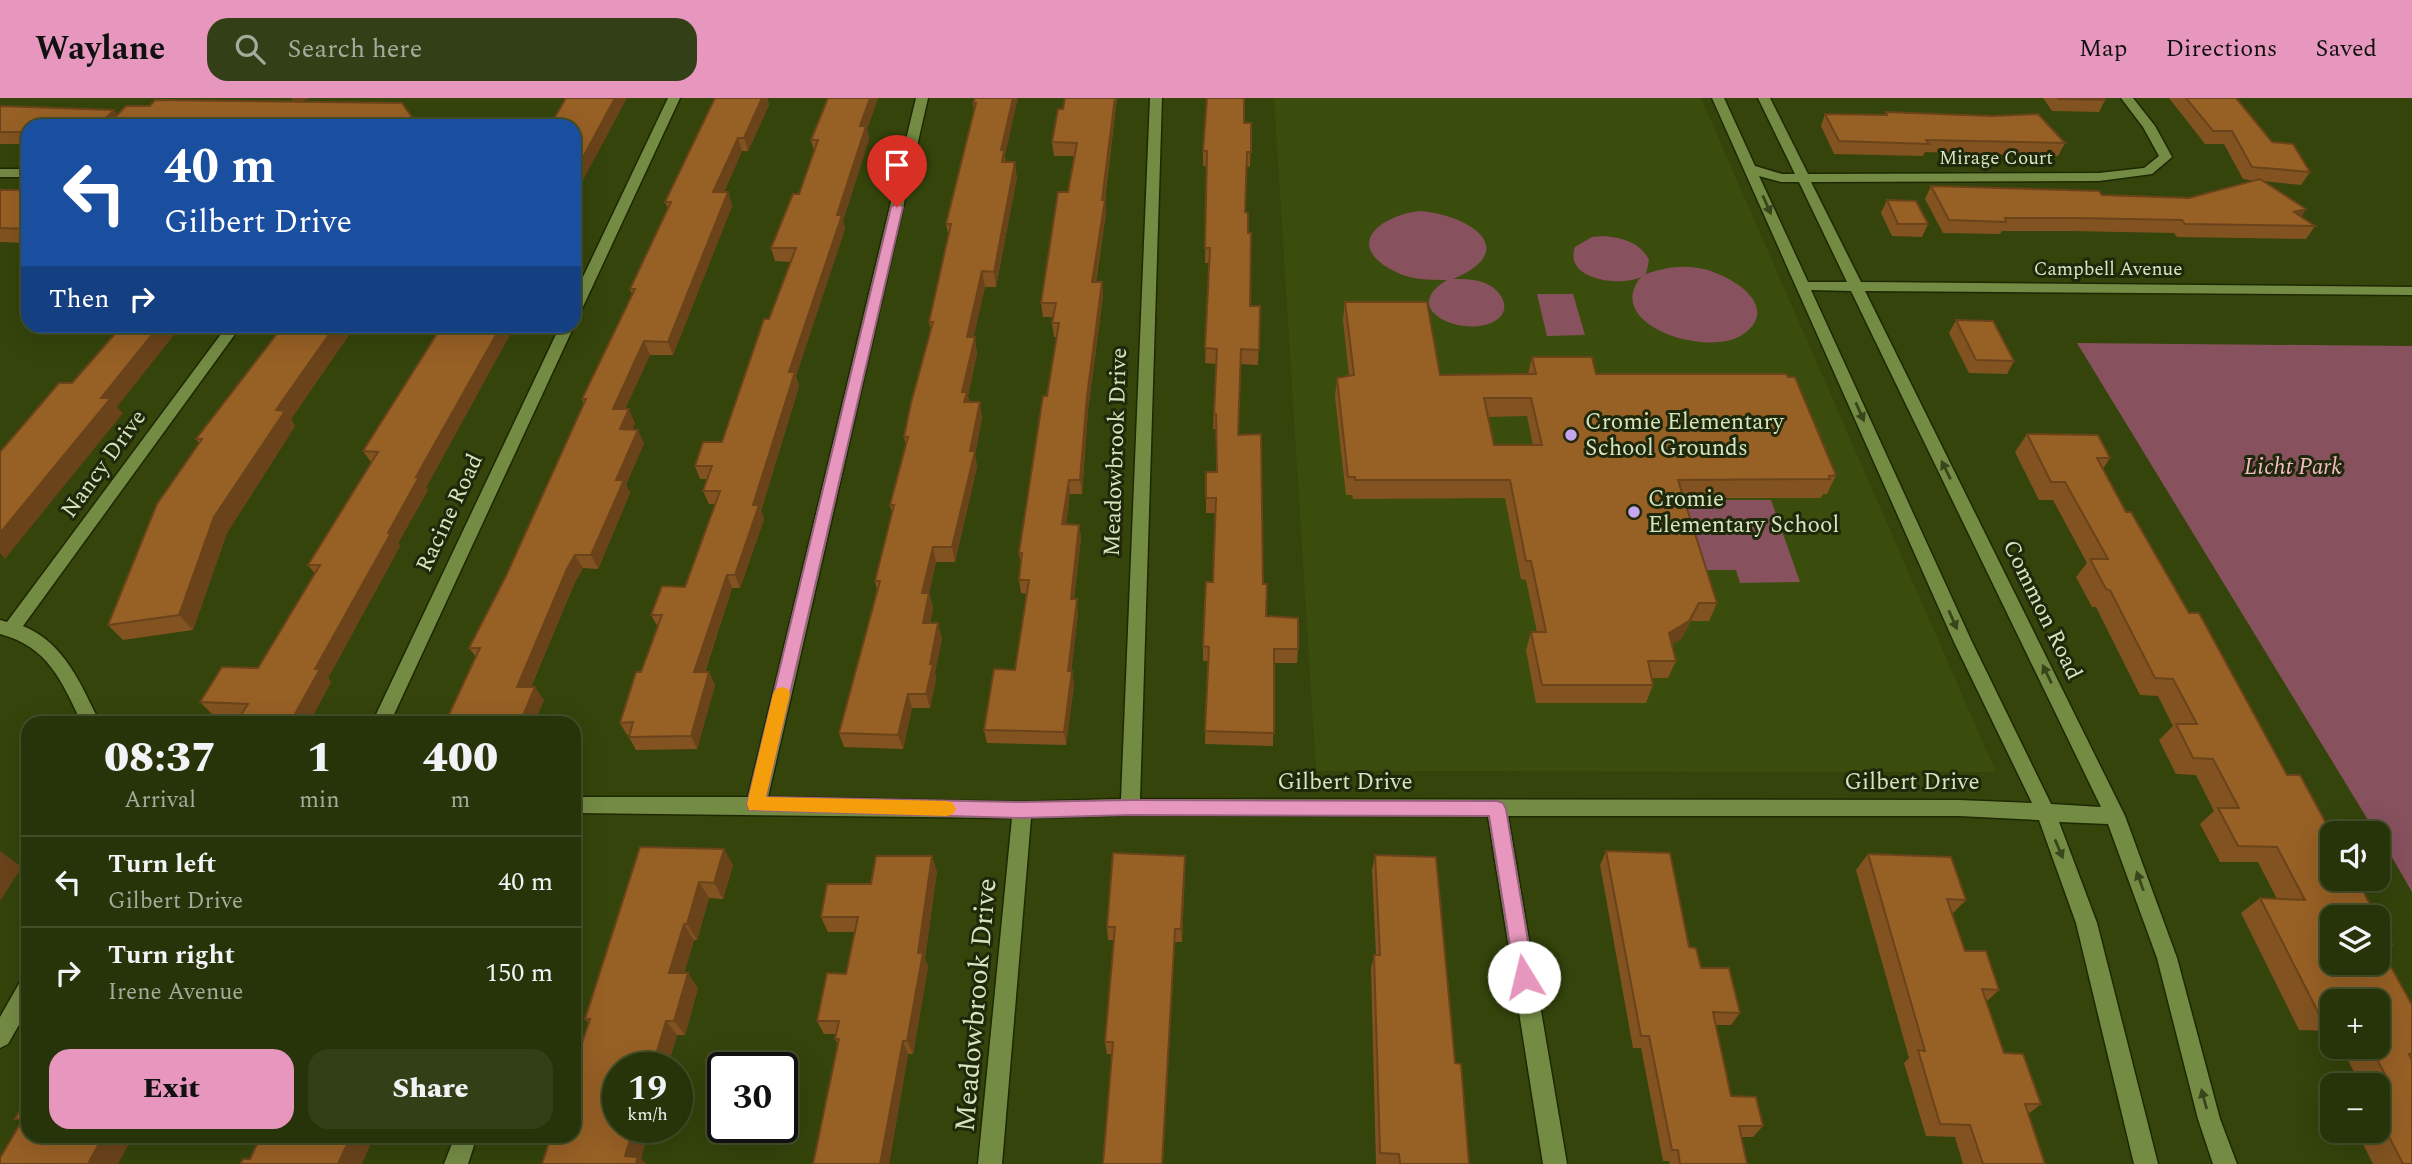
<!DOCTYPE html>
<html lang="en">
<head>
<meta charset="utf-8">
<style>
  body { margin:0; font-family:Spectral,serif; background:#333f16; color:#f1f3f6; height:100vh; display:flex; flex-direction:column; font-size:26px; white-space:nowrap }
  * { box-sizing:border-box; margin:0 }
  p { font-size:23px; color:#a4aa9c }
  .icon { flex:none; width:38px; height:38px; fill:none; stroke:currentColor; stroke-width:2; stroke-linecap:round; stroke-linejoin:round }
  .map { position:relative; flex:1; overflow:hidden }
  .drawer { position:absolute; left:21px; top:618px; width:560px; height:427px; display:flex; flex-direction:column; background:#273308; border-radius:21px; box-shadow:0 7px 28px #0002,0 0 0 2px #434e29 }
  .drawer>* { flex:none }
  .top-card { position:absolute; left:21px; top:21px; width:560px; height:214px; border-radius:21px; box-shadow:0 7px 28px #0002,0 0 0 2px #434e29; background:#1a4fa0; color:#fff; overflow:hidden }
  .buttons { position:absolute; left:2320px; top:723px; display:grid; gap:14px }
  .buttons a { display:grid; place-items:center; width:70px; height:70px; border-radius:14px; background:#273308; box-shadow:0 7px 28px #0002,0 0 0 2px #434e29; font-size:35px }
  .speed { position:absolute; left:602px; top:954px; display:flex; gap:14px; font-size:35px; font-weight:700; text-align:center }
  .speed>* { display:grid; place-content:center; width:91px; height:91px; border-radius:50%; background:#273308; box-shadow:0 7px 28px #0002,0 0 0 2px #434e29; line-height:1 }
  .speed small { font-size:18px; font-weight:400 }
  .speed .limit { border:4px solid #111; border-radius:10px; background:#fff; color:#111 }
  .pin { position:absolute; display:grid; place-items:center; width:60px; height:60px; color:#fff; margin:-72px -30px; border-radius:50% 50% 50% 0; rotate:-45deg; box-shadow:0 0 7px #0007 }
  .pin .icon { rotate:45deg }
  .me { position:absolute; width:77px; margin:-38px; rotate:351deg; stroke-linejoin:round; filter:drop-shadow(0 0 5px #0008) }
  .turn { display:flex; align-items:center; gap:24px; height:147px; padding:0 28px; font-size:32px }
  .turn .icon { width:91px; height:91px; stroke-width:2.5 }
  .turn b { display:block; font-size:49px; line-height:60px }
  .then { display:flex; align-items:center; height:66px; padding:0 28px; background:#0003; gap:14px; font-size:26px }
  .eta { display:flex; justify-content:space-evenly; align-items:center; height:119px; text-align:center }
  .eta b { font-size:42px; font-weight:800; line-height:49px }
  .button { display:flex; gap:14px; margin-top:auto; padding:14px 28px }
  .button a { flex:1; height:80px; border-radius:21px; background:#e797bd; color:#111; font-size:28px; font-weight:800; line-height:80px; text-align:center }
  .button a+a { background:#333f16; color:#f1f3f6 }
  ul { padding:0; list-style:none }
  li { display:flex; align-items:center; gap:21px; height:91px; padding:0 28px; border-top:2px solid #434e29 }
  li div { flex:1 }
  li b { display:block; font-size:26px }
  li em { font-style:normal }
  header { display:flex; align-items:center; gap:42px; box-sizing:border-box; height:98px; padding:0 35px; background:#e797bd; color:#111 }
  header strong { font-size:33px }
  nav { display:flex; gap:38px; margin-inline-start:auto; font-size:24px }
  .search { width:490px; height:63px; background:#333f16; display:flex; align-items:center; gap:18px; box-sizing:border-box; padding:0 24px; border-radius:21px; color:#a4aa9c; font-size:26px }
  .map>svg:first-child { display:block }
  .built { fill:#3b4d0c }
  .green { fill:#87515e }
  .lines { fill:none; stroke-linecap:round; stroke-linejoin:round }
  .minor-casing { stroke:#1e2903; stroke-width:3 }
  .minor { fill:#748b44; fill-rule:evenodd }
  .wall { fill:#825320; fill-rule:evenodd }
  .shaded-wall { fill:#6a431a }
  .building { fill:#976025; stroke:#6a431a; stroke-width:2; fill-rule:evenodd }
  .oneway { fill:#39461b }
  .route { fill:#e797bd; stroke:#96627b; stroke-width:2 }
  .slow { fill:#f59e0b }
  .poi-dot { fill:#c7a6f0; stroke:#1f280a; stroke-width:2.5 }
  .labels { text-anchor:middle; dominant-baseline:central; stroke-width:6; stroke-linejoin:round; paint-order:stroke }
  .far-street-label { font-size:19px; fill:#d6e4bf; stroke:#1f280a }
  .poi-label { font-size:23px; fill:#d6e4bf; stroke:#1f280a; text-anchor:start }
  .street-label { font-size:23px; fill:#d6e4bf; stroke:#1f280a }
  .park-label { font-size:23px; font-style:italic; fill:#f4bac6; stroke:#1f280a }
  .near-street-label { font-size:28px; fill:#d6e4bf; stroke:#1f280a }
</style>
</head>
<body>
<header>
<strong>Waylane</strong>
<div class="search"><svg class="icon" aria-label="search" viewBox="0 0 24 24"><circle cx="10" cy="10" r="6"/><path d="M15 15l6 6"/></svg>Search here</div>
<nav><a>Map</a><a>Directions</a><a>Saved</a></nav>
</header>
<div class="map">
<svg width="2412" height="1066" viewBox="0 0 2412 1066">
  <rect width="100%" height="100%" fill="#34440b"/>
  <path class="built" d="M1274,0H1701L1996,674L1316,673Z"/>
  <path class="green" d="M1419,113C1467,116 1524,151 1453,181C1464,181 1475,181 1485,185C1504,193 1514,215 1491,225C1461,238 1398,212 1447,182C1429,182 1410,182 1394,173C1343,147 1380,118 1419,113Z
    M1603,138C1623,140 1640,144 1649,162L1646,176C1664,170 1679,167 1698,170C1727,174 1785,208 1742,237C1707,260 1602,227 1641,179C1621,189 1563,182 1575,149L1592,139Z
    M1537,196H1573L1585,237L1547,238Z
    M2077,245L2412,248V794L2378,735H2376Z
    M1673,402H1771L1800,484L1740,485L1736,472H1695Z"/>
  <g class="lines">
    <defs>
      <path id="minor" d="M668,0H680L581,213L574,217V198Z
        M916,0H928L768,699L1022,704L1121,701L1150,0H1162L1140,701L1959,702L2032,705L1954,544L1712,0H1724L1755,68L1782,76H1795L1758,0H1770L1808,76L2099,75L2144,70L2159,58L2143,29L2121,0H2133L2155,28L2172,59L2152,76L2099,83L1811,84L1861,184L2412,189V197L1865,193L2125,718L2177,860L2220,1021L2237,1066H2213L2198,1021L2157,860L2108,726L2059,724L2097,825L2158,1066H2134L2076,825L2039,722L1959,718H1508L1567,1066H1543L1488,718L1130,717L1031,720L1002,1066H978L1012,720L574,715V699H748ZM1759,78L1781,84H1799L1847,184H1808ZM1811,192L1851,193L2101,709L2051,706L1972,544Z
        M0,71H28V79H0Z
        M227,228H241L23,528C65,545 81,587 100,625H82C61,583 49,549 0,536V522L7,524Z
        M560,228H574L390,625H372Z
        M28,881V911L8,946L0,950V919L20,884Z
        M455,1038H477L468,1066H444Z"/>
    </defs>
    <use href="#minor" class="minor-casing"/>
    <use href="#minor" class="minor"/>
  </g>
  <path class="wall" d="M292,0H310L297,4L418,28H28V46H0V8L114,12L117,17L150,8L294,4Z
    M715,0H767L769,7L748,53H742L724,94H728L732,108L673,257H650L625,311L635,325L632,332L644,345L626,387L630,395L598,471L583,470L575,484L531,589L544,602L534,625H445L476,559L469,550L506,478L584,306L582,301L632,196L630,191L668,111L665,104Z
    M828,0H878L867,31L869,41L843,123L845,131L796,278L799,288L761,413L764,421L740,490H732L705,574H709L715,587L697,651L636,652L629,639V637H627L620,625L641,574L658,529L651,517L685,489L715,406H709L703,393L707,381H700L695,368L722,344L791,164L775,163L771,150L799,96L814,53L811,42Z
    M975,0L1005,58L1006,64L1017,79L996,189H985L973,239L977,255L968,298L969,304L982,319L975,357L977,369L955,464H936L929,495L933,510L930,525L942,540L935,574L936,581L930,610H912L903,651L844,649L839,635L877,492L875,483L892,415L890,407L906,346L904,339L931,233L929,224L949,139L946,126L974,12L973,5Z
    M1065,0H1117L1105,102L1106,115L1096,184H1102L1103,198L1088,312L1082,396H1070L1066,427H1079L1081,440L1074,501L1078,515L1071,573L1074,587L1066,647L987,645L984,632L1015,572L1027,496L1021,495L1019,482L1021,467L1019,455L1057,239H1054L1052,225L1053,219H1043L1041,205L1068,94L1074,58H1054L1052,44L1063,11Z
    M2043,0H2104L2105,2L2099,14L2052,13Z
    M2169,0H2236L2272,44L2310,74L2301,87L2263,83L2306,111L2301,119L2315,128L2306,141L2177,139L2174,135L2068,133H2002L2000,136L1943,135L1925,101L1931,88L2102,97L2189,100L2255,83L2243,81L2224,46H2205Z
    M1886,14L2065,45L2058,58L1925,54L1923,58L1834,56L1821,28L1825,16L1885,17Z
    M1244,25H1251L1250,69L1247,68L1245,114L1250,208H1260L1258,267L1240,266L1238,337L1263,486L1266,518L1298,551L1297,565H1274L1273,648L1205,646L1208,563H1203V548L1213,484L1215,415H1206V374H1217L1216,331H1213L1216,266L1205,265L1209,165H1205L1207,68H1203V53Z
    M0,92H28V145L0,144Z
    M1887,102L1928,126L1922,139L1892,138L1881,115Z
    M1345,204L1440,277L1528,276L1532,259L1596,276L1836,377L1827,396H1823L1821,400H1684L1717,505L1709,523H1691L1681,541L1672,546L1676,563L1668,580H1652L1653,587L1646,605H1536L1526,552L1531,534H1537L1526,482L1521,481L1505,400L1353,401L1352,397H1346L1335,299L1337,280L1349,277L1343,222ZM1527,318L1533,347H1494L1488,319Z
    M1956,222L2014,263L2007,276L1969,275L1949,235Z
    M283,228H355L291,321L295,328L227,435L193,532L123,542L108,527L199,345L196,341Z
    M442,228L426,390L428,392L398,445L400,448L328,580L331,584L309,625H236L240,618L213,617L200,604L258,570L315,476L308,467L371,364L363,353Z
    M2027,336L2110,360L2103,371L2126,414L2287,677L2378,822L2392,847L2383,854L2412,907V1066H2373L2356,1032H2378V987H2353L2359,984L2341,948H2378V903H2333V933L2299,932L2241,815L2260,800L2277,801L2258,764H2220L2200,726L2214,713L2196,677L2176,676L2159,642L2173,628L2158,598L2140,597L2096,509H2092L2076,479L2087,465L2053,402H2039L2015,354Z
    M640,749L733,767L723,801L709,800L697,842H694L684,875L698,890L685,937H677L667,970H618L641,1061L646,1066H542L589,925L585,921Z
    M1606,753L1689,849L1701,870L1740,915L1731,927H1716L1731,998L1763,1028L1753,1039H1741L1747,1066H1670L1669,1063H1663L1641,950H1633L1600,767Z
    M1868,756L1966,802L1952,816L1965,853L1999,892L1986,904L2004,955L2041,1006L2028,1016L2045,1066H1963L1955,1039L1926,1038L1904,965L1909,960L1856,772Z
    M1375,757L1455,965L1469,1066H1376L1371,871L1374,857H1376L1372,772Z
    M1185,772L1182,844H1175L1112,956H1107L1105,944L1114,842H1108L1107,829Z
    M937,773L925,860L928,869L913,956H908L889,1066H813L838,946L835,941L836,936H824L817,923L846,876L855,834H828L821,819L871,786Z"/>
  <path class="shaded-wall" d="M292,0H310L295,5Z
    M615,0H627L581,86L582,89L574,104V76Z
    M759,0H767L769,7L748,53L744,40Z
    M870,0H878L867,31L869,41L843,123L845,131L796,278L799,288L761,413L764,421L740,490L735,477L753,407L789,274L860,28Z
    M1013,0H1018L1005,58L1006,67L1004,79L1001,52Z
    M1115,0H1117L1103,113L1105,102L1106,115L1093,198L1092,184Z
    M114,12L122,24L119,28H98Z
    M738,40L742,53L718,108L713,94Z
    M1015,64L1017,79L996,189L994,174Z
    M728,94L732,108L673,257L668,244Z
    M2306,111L2297,124L2294,114Z
    M982,173L985,189L970,255L967,239Z
    M1102,184L1103,198L1088,312L1082,396L1080,382L1087,298Z
    M159,228H181L117,309L123,315L5,461L0,455V435L101,300Z
    M335,228H355L291,321L295,328L227,435L193,532L179,517L214,419L276,312Z
    M501,228H515L426,390L428,392L398,445L400,448L328,580L331,584L309,625H290L315,571L416,379Z
    M975,239L977,255L968,298L969,309L967,319L962,294Z
    M644,243L650,257L619,324L613,311Z
    M980,304L982,319L975,357L977,369L955,464L952,449Z
    M629,311L635,325L626,345L620,331Z
    M638,332L644,345L626,387L630,395L598,471L591,457L616,382Z
    M1069,382L1070,396L1064,440L1062,426Z
    M1079,427L1081,440L1072,515L1071,501Z
    M933,449L936,464L929,495L933,510L927,539L923,525L922,495Z
    M575,457L583,470L575,484L525,602L517,589L567,471Z
    M727,477L732,490L700,587L694,574Z
    M1077,501L1078,515L1070,586L1068,573Z
    M1699,505L1691,523L1681,541L1661,553L1669,535Z
    M938,525L942,540L935,574L936,581L930,610L926,596L930,566Z
    M1072,573L1074,587L1066,647L1064,634Z
    M709,574L715,587L697,651L691,638Z
    M535,589L544,602L534,625H520Z
    M908,596L912,610L903,651L898,637Z
    M724,751L733,767L723,801L714,785Z
    M0,753L22,769L0,803Z
    M932,758L937,773L925,860L928,869L913,956L907,943L918,855Z
    M1185,758V772L1182,844L1181,831Z
    M699,784L709,800L697,842L687,826Z
    M684,826L694,842L680,890L669,875Z
    M1175,831V844L1163,1066H1162Z
    M688,875L698,890L685,937L674,923Z
    M666,923L677,937L667,970H652Z
    M903,943L908,956L889,1066H880Z
    M634,1029H650L641,1061L646,1066H633L625,1058Z
    M103,1038H133L118,1066H88Z
    M351,1038H374L362,1066H342L339,1064Z"/>
  <path class="building" d="M566,0H615L574,76V28H550Z
    M715,0H762L744,40H738L713,94H728L668,244L644,243L613,311H629L620,331L638,332L616,382H624L591,457H575L567,471L517,589H535L520,625H445L480,550H469L506,478L586,301H582L635,191H630L671,104H665Z
    M828,0H870L860,28H866L837,117H842L789,274H795L753,407H759L735,477H727L694,574H709L691,638L629,639L633,624L620,625L636,574H641L662,517H651L662,488L685,489L720,393H703L712,368H695L703,344H722L764,221H769L796,150H771L793,96H799L818,42H811Z
    M975,0H1013L1001,52H1004L1002,64H1015L994,174L982,173L967,239H975L962,294H967L964,304H980L970,353H975L952,449H933L922,495H929L923,525H938L930,566H933L926,596H908L898,637L839,635L880,483H875L894,407H890L908,339H904L911,305L933,224H929L951,126H946L976,5H973Z
    M1065,0H1115L1102,102H1105L1092,184H1102L1087,298L1080,382H1069L1062,426L1079,427L1071,501H1077L1068,573H1072L1064,634L984,632L994,571L1015,572L1029,482H1019L1022,455H1019L1043,298H1047L1059,225H1052L1056,205H1041L1058,94H1068L1077,45L1052,44L1058,11H1063Z
    M1207,0H1244V25H1251V54H1247L1245,114L1248,115V135H1251L1250,208H1260L1259,252L1241,251L1238,337L1261,336L1263,486H1267L1266,518L1298,520V551H1274V635L1205,633L1209,549L1203,548L1206,484H1213L1216,400H1206V374H1217L1216,316H1214L1217,251L1205,250L1210,150H1205L1207,53H1203Z
    M2058,0H2104L2105,2L2059,1Z
    M2186,0H2236L2272,44L2293,46L2310,74L2252,69L2232,33H2213Z
    M155,2L402,5L418,28H365L364,27L296,25L293,28H106L126,8H150Z
    M0,8L114,12L98,28H28V34H0Z
    M1886,14L1992,18L2038,16L2065,45L1926,42L1929,46L1839,43L1825,16L1887,17Z
    M2260,81L2306,111L2294,114L2315,128L2185,126L2182,122L2075,120H2005L2006,124L1949,122L1931,88L2099,93L2102,97L2189,100Z
    M0,92H28V131L0,130Z
    M1887,102L1916,103L1928,126H1898Z
    M1345,204H1427L1440,277L1536,276L1532,259H1592L1596,276H1787L1788,279H1795L1836,377L1829,378L1830,381L1678,382L1717,505H1699L1689,523L1669,535L1676,563H1648L1653,587H1542L1531,534H1546L1531,463H1526L1510,382H1355V379H1348L1337,280L1354,277ZM1484,300H1531L1542,347H1494Z
    M1956,222L1993,223L2014,263L1976,262Z
    M122,228H159L101,300H111L0,435V354L59,285H72Z
    M283,228H335L276,312L285,313L214,419L179,517L108,527L157,406L202,341H196Z
    M442,228H501L416,379H419L388,435H391L315,571H320L290,625H236L248,606L200,604L222,569L258,570L320,467H308L378,354L363,353Z
    M2027,336L2098,337L2110,360H2097L2126,414H2131L2189,515H2199L2287,677H2300L2333,738V780H2356L2377,819H2333V864H2378V822L2392,847H2379L2412,907V956H2409L2412,962V1066H2403L2378,1017V987H2363L2361,983L2389,984L2370,948H2378V903H2333V918H2320L2260,800L2305,802L2277,749L2238,748L2218,710H2239L2213,661L2193,660L2176,626H2197L2173,581L2155,580L2110,492L2106,491L2090,461H2108L2065,384H2051Z
    M640,749L724,751L714,785L699,784L687,826H684L669,875H688L674,923H666L652,970H618V1029H634L625,1058L638,1059L636,1066H542L551,1038H574V969L590,921H585Z
    M1606,753L1670,755L1689,849L1696,850L1701,870H1729L1740,915L1713,914L1731,998L1756,999L1763,1028H1739L1747,1066H1680L1678,1052H1672L1649,938H1641Z
    M1113,755L1185,758L1181,831H1175L1162,1066H1103L1113,944H1105L1115,829H1107Z
    M1868,756L1951,759L1966,802L1947,801L1965,853H1986L1999,892L1982,891L2004,955L2023,956L2041,1006H2025L2045,1066H1983L1970,1027L1940,1026L1918,952L1925,953Z
    M1375,757L1436,759L1455,965L1461,966L1469,1066H1400L1399,1056L1380,1055L1374,857H1380Z
    M876,758H932L918,855H923L907,943H903L880,1066H813L839,941H835L839,923H817L827,875L846,876L858,819H821L827,786H871Z
    M28,998V1038H103L88,1066H0V1060L23,1021H15Z
    M261,1038H351L339,1064L345,1065L344,1066H240L243,1061H250Z"/>
  <defs><path id="oneway-solid" d="M-6-.8H1V-3.2L6.5 0L1 3.2V.8H-6Z" transform="scale(1.75)"/></defs>
  <g class="oneway">
    <use href="#oneway-solid" transform="translate(1767 107) rotate(66)"/>
    <use href="#oneway-solid" transform="translate(1860 314) rotate(66)"/>
    <use href="#oneway-solid" transform="translate(1946 372) rotate(-116)"/>
    <use href="#oneway-solid" transform="translate(1953 522) rotate(66)"/>
    <use href="#oneway-solid" transform="translate(2047 576) rotate(-116)"/>
    <use href="#oneway-solid" transform="translate(2059 751) rotate(67)"/>
    <use href="#oneway-solid" transform="translate(2140 783) rotate(-110)"/>
    <use href="#oneway-solid" transform="translate(2204 1001) rotate(-105)"/>
  </g>
  <path class="route" d="M897,105L903,109L766,699L1022,704L1130,702L1497,703L1503,705L1506,711L1534,879L1531,886L1524,888L1518,886L1515,879L1489,718L1130,717L1022,720L749,712L747,706L891,109Z"/>
  <path class="slow" d="M782,589L788,591L790,596L766,699L947,703L953,705L956,711L953,716L947,718L749,712L747,706L773,596L776,591Z"/>
  <g class="poi-dot">
    <circle cx="1571" cy="337" r="7"/>
    <circle cx="1634" cy="414" r="7"/>
  </g>
  <g class="labels">
    <g class="far-street-label">
      <text x="1996" y="60">Mirage Court</text>
      <text x="2108" y="171">Campbell Avenue</text>
    </g>
    <g class="poi-label">
      <text x="1585" y="324">Cromie Elementary<tspan x="1585" dy="26">School Grounds</tspan></text>
      <text x="1648" y="401">Cromie<tspan x="1648" dy="26">Elementary School</tspan></text>
    </g>
    <g class="street-label">
      <text transform="translate(1116 354) rotate(-88)">Meadowbrook Drive</text>
      <text transform="translate(104 366) rotate(-54)">Nancy Drive</text>
      <text transform="translate(450 415) rotate(-65)">Racine Road</text>
      <text transform="translate(2042 512) rotate(64)">Common Road</text>
      <text x="1345" y="684">Gilbert Drive</text>
      <text x="1912" y="684">Gilbert Drive</text>
    </g>
    <g class="park-label">
      <text x="2293" y="369">Licht Park</text>
    </g>
    <g class="near-street-label">
      <text transform="translate(976 907) rotate(-85)">Meadowbrook Drive</text>
    </g>
  </g>
</svg>
<div class="buttons">
<a><svg class="icon" aria-label="sound" viewBox="0 0 24 24"><path d="M4 9h4l5-4v14l-5-4H4zM17 9q2 3 0 6"/></svg></a>
<a><svg class="icon" aria-label="layers" viewBox="0 0 24 24"><path d="M12 4l9 5-9 5-9-5zM3 14l9 5 9-5"/></svg></a>
<a>+</a>
<a>−</a>
</div>
<div class="speed"><div>19<small>km/h</small></div><div class="limit">30</div></div>
<div class="pin" style="left:897px;top:109px;background:#d93025"><svg class="icon" aria-label="arrive" viewBox="0 0 24 24"><path d="M6 21V4h12l-3 4 3 4H6"/></svg></div>
<svg class="me" style="left:1524px;top:879px" viewBox="-20 -20 40 40"><circle r="19" fill="#fff"/><path d="M0-13L10 11 0 6-10 11z" fill="#e797bd"/></svg>
<div class="top-card">
<div class="turn"><svg class="icon" aria-label="left" viewBox="0 0 24 24"><path d="M17 20v-9H6M10 6l-5 5 5 5"/></svg><div><b>40 m</b>Gilbert Drive</div></div>
<div class="then">Then<svg class="icon" aria-label="right" viewBox="0 0 24 24"><path d="M7 20v-9h11M14 6l5 5-5 5"/></svg></div>
</div>
<section class="drawer">
<div class="eta">
<div><b>08:37</b><p>Arrival</p></div>
<div><b>1</b><p>min</p></div>
<div><b>400</b><p>m</p></div>
</div>
<ul>
<li><svg class="icon" aria-label="left" viewBox="0 0 24 24"><path d="M17 20v-9H6M10 6l-5 5 5 5"/></svg><div><b>Turn left</b><p>Gilbert Drive</p></div><em>40 m</em></li>
<li><svg class="icon" aria-label="right" viewBox="0 0 24 24"><path d="M7 20v-9h11M14 6l5 5-5 5"/></svg><div><b>Turn right</b><p>Irene Avenue</p></div><em>150 m</em></li>
</ul>
<div class="button"><a>Exit</a><a>Share</a></div>
</section>
</div>
</body>
</html>
